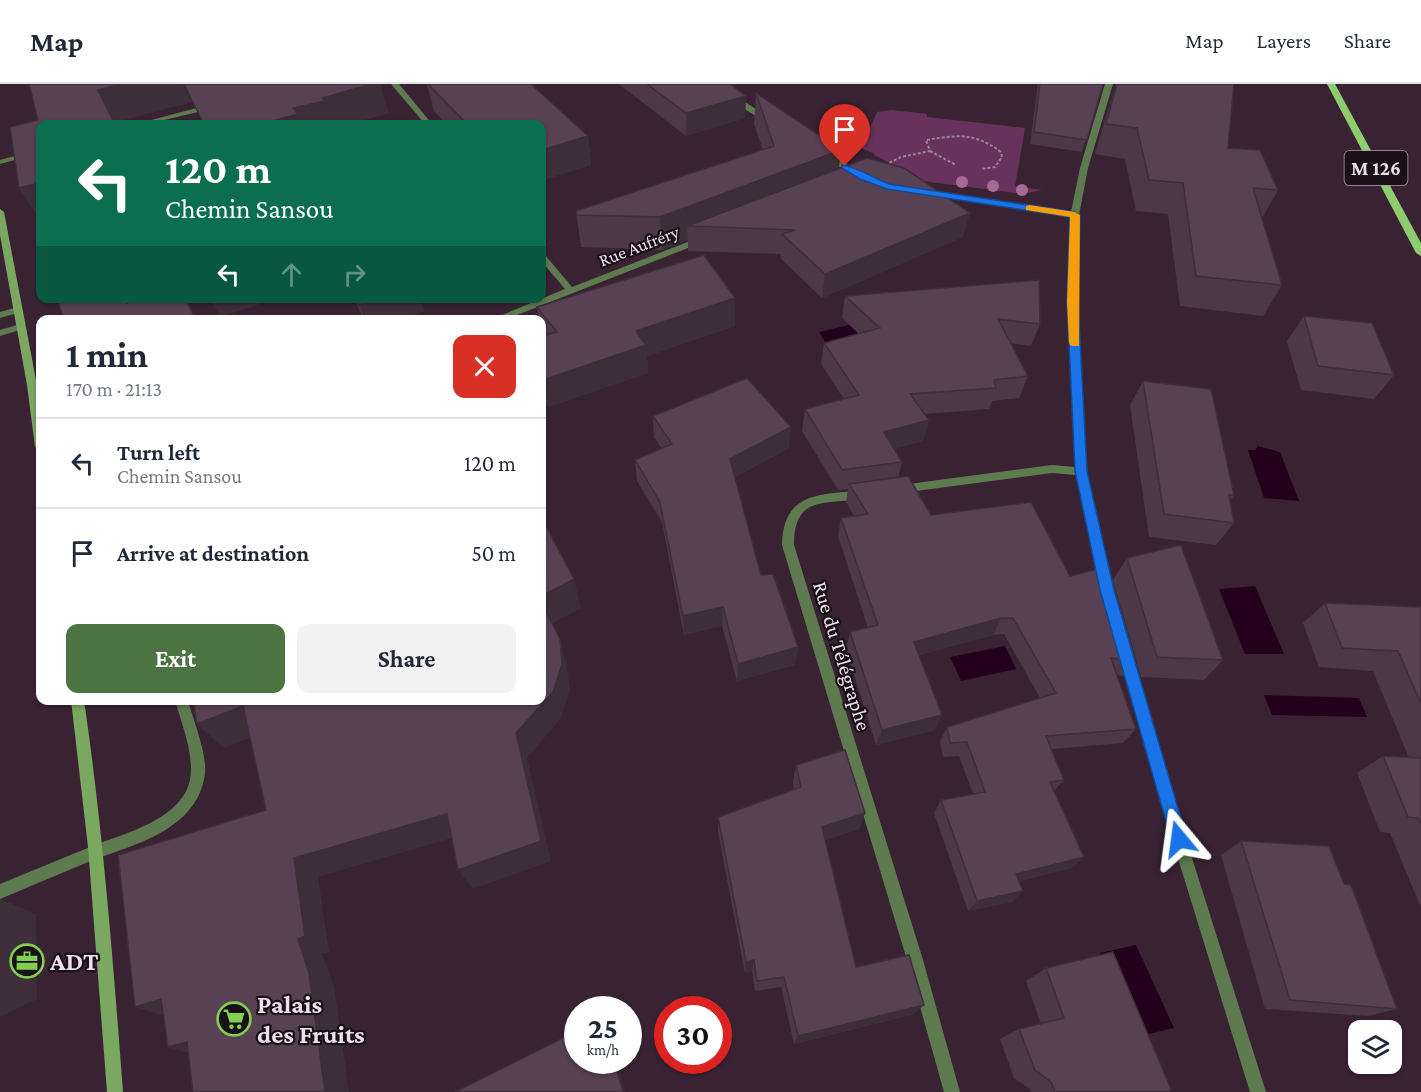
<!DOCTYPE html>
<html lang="en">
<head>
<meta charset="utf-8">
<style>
  body { margin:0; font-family:"Crimson Pro",serif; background:#f2f2f3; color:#1f2937; height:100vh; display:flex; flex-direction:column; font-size:22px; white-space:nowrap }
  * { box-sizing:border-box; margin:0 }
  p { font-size:20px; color:#747a83 }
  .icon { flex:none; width:33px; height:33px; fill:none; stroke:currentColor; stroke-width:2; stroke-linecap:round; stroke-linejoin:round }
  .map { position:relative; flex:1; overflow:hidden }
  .sheet { position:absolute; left:36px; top:231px; width:510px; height:390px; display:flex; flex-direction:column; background:#fff; border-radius:12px; box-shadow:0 2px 4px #0004 }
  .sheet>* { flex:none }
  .top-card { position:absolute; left:36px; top:36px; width:510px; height:183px; border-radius:12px; box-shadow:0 2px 4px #0004; background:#0b6e4f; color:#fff; overflow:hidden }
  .buttons { position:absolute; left:1348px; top:936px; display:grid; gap:12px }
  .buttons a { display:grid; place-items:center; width:54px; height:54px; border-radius:12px; background:#fff; box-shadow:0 2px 4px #0004; font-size:30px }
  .speed { position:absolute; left:564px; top:912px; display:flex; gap:12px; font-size:30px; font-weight:700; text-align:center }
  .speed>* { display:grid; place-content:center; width:78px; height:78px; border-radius:50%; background:#fff; box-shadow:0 2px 4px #0004; line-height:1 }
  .speed small { font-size:15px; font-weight:400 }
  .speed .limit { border:9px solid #d22; background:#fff; color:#111 }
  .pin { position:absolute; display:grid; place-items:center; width:51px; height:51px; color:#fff; margin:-62px -26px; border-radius:50% 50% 50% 0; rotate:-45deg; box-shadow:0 0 6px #0007 }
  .pin .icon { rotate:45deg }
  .me { position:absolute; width:66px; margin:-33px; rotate:344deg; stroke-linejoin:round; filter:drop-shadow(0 0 4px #0008) }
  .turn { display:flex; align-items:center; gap:21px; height:126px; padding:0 30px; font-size:27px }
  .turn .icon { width:78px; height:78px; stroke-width:2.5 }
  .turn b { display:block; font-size:42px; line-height:51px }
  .lanes { display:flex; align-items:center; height:57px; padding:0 30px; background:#0003; justify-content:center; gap:30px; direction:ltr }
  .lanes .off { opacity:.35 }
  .round { display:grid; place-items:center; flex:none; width:63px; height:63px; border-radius:12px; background:#f2f2f3 }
  .summary { display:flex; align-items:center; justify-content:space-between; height:102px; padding:0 30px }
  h1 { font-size:36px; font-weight:700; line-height:45px }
  .cta { display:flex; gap:12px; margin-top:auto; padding:12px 30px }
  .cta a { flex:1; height:69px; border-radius:12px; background:#4b7442; color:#fff; font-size:24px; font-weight:700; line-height:69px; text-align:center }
  .cta a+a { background:#f2f2f3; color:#1f2937 }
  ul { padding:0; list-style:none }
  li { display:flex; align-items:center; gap:18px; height:90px; padding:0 30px; border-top:2px solid #e0e1e3 }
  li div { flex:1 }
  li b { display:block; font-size:22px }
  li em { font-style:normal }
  header { display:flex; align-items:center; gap:36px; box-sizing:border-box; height:84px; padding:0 30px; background:#fff; border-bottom:2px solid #e0e1e3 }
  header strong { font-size:28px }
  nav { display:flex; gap:33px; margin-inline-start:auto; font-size:21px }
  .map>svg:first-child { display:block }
  .green { fill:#67325b }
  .water { fill:#23001c }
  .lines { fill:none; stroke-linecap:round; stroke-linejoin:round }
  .path { stroke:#9a8895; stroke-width:2; stroke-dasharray:3 2; stroke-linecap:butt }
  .service { fill:#5e7b50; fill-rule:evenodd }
  .minor { fill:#5e7b50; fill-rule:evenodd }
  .secondary { fill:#7aa861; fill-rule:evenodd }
  .primary { fill:#8fcb6f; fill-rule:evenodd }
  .tree { fill:#a56b96 }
  .wall { fill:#4c3847 }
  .shaded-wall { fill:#3e2e39 }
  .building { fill:#584152; stroke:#3e2e39; stroke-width:1.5 }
  .route { fill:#1a73e8; stroke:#114b97; stroke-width:1.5 }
  .slow { fill:#f59e0b }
  .labels { text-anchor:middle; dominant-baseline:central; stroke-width:4.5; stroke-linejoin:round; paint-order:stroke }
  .far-street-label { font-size:18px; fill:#eee0ea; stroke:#1a1017 }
  .shield { fill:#1a1017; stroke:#aea2ab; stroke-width:1.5 }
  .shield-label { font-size:20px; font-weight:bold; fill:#eee0ea }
  .street-label { font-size:21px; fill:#eee0ea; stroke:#1a1017 }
  .near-poi-label { font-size:26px; font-weight:bold; fill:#eee0ea; stroke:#1a1017; text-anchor:start }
</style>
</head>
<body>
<header>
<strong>Map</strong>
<nav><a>Map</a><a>Layers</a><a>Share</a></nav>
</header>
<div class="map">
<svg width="1421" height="1008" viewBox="0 0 1421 1008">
  <rect width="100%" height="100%" fill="#392333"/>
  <path class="green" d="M892,26L927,30V33L1025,44L1015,102L1042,106L1023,110L914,96L895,82L874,71L875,70L861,64L877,28Z"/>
  <path class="water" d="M885,233L895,247L828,263L819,248Z
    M1258,362L1280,368L1299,417L1264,414L1248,366H1255Z
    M1255,502L1284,570H1245L1219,505Z
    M1005,562L1016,585L961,597L950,573Z
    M1264,611L1359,614L1367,633L1272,631Z
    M1136,861L1174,944L1136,953L1100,869Z"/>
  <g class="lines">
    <path class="path" d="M930,67L956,81
      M885,81L901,73L930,67L926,56C958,51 974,48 1001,68L1002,73L995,83L981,85"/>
    <path class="service" d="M175,616H188C193,636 207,669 205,689C199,743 139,760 95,775L90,773L88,768L90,763C125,749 192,734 191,685C191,662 181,638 175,616Z"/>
    <path class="minor" d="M391,0H399L432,40H425Z
      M714,0H722L739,14L771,35L764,37L733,18Z
      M1105,0H1113L1088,84L1079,131L1078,218L1086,387L1111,498L1109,501H1101L1099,498L1076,391L1052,389L901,409L895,405L901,401L1052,381L1075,383L1068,218L1071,133L928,110L924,108L928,106L1071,128L1080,84Z
      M212,20H215V24L147,40H136Z
      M40,65V69L0,80V76Z
      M822,68H828L863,91L856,93L822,72Z
      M703,152L706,153V157L504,236H490L565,205L542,178V170L545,171L572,203Z
      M18,223L23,226L21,228L0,234V228Z
      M20,240L25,243L23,245L0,252V246Z
      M863,406L867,407L869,410L867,413C830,423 794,407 794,461L923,876L960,1008H944L907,876L782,461C783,407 821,411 863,406Z
      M1126,565L1130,566L1132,570L1186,755L1266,1008H1250L1172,755L1120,570L1122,566Z
      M95,761L100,763L102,768L100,773L0,815V800Z"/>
    <path class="secondary" d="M0,125L4,128L37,301L40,327V367L35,363L27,301L0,151Z
      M71,616H84C103,746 113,877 123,1008H107L88,763Z"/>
    <path class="primary" d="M1327,0H1335L1421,159V172L1416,169Z"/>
  </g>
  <g class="tree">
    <circle cx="962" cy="98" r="6"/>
    <circle cx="993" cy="102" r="6"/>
    <circle cx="1022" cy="106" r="6"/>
  </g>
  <path class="wall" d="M427,0H531L588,52L591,81L542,96V40H446L434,27Z
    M619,0H730L746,12L745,34L686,52Z
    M1038,0H1103L1082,68L1030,60Z
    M1116,0H1234L1228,64L1278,106L1262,134L1282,201L1263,232L1180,222L1168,130L1136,127L1125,75L1095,70Z
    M756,9L839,85L963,153L822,214L780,174L781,170L688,167V156L662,166L581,163L576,127L763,66L754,40Z
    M845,212L1040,240L1031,262L1010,259L1028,292L1019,314L992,317L989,325L924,330L929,336L923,357L894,365L902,378L898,394L931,431L1070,492L1136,576L1123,592L1117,591L1136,645L1123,659L1051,665L1064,696L1054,707L1072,784L1019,797L1012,818L968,827L934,729L941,716L973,710L959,672L943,673L940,658L947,643L1040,614L1004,550L993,551L919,571L935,646L876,661L846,565L850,548L868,544L838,452L841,434L854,432L846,418L848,405L838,406L802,347L805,325L844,315L821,280L824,259L859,250L842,234Z
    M354,214H420L424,227L396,236H364Z
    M735,214V242L647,272L648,289L548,323L542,310V252H543L542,248V236H539L537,223Z
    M1304,232L1394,291L1374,315L1301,306L1287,257Z
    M1143,297L1234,411L1230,417L1234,439L1216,461L1149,453L1130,321Z
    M653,332L789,364L735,393L761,491L798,563L795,581L737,597L722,542L684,551L662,438L637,397L635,376L662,365L654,353Z
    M1127,474L1223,576L1204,596L1141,593L1113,496Z
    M1325,519L1421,523V824L1390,749L1380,748L1357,689L1383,672L1409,674L1373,587L1319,583L1303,539Z
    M796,681L865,729L859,745L825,756L856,883L914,930L794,960L781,903L755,907L752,887L745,889L718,748V733L794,706L793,698Z
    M1241,757L1344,800L1397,925L1368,932L1265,925L1221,771Z
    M1046,884L1169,1008H1031L1030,1005L1014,994L1000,955L1019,945L1041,940L1026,897Z"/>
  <path class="shaded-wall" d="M122,0H183L192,18L116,38L117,40H115L98,6Z
    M371,0H380L389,29L351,40H262L293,24L323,14Z
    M746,12L745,34L686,52V29Z
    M588,52L591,81L542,96V66Z
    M841,66L837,98L687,142L688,156L662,166L660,133Z
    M40,99V136L19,104Z
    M970,129L963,153L822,214L825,190Z
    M125,214H132L141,236L127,219Z
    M185,214L198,236H196Z
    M210,214H268L269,217L221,233Z
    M378,214H420L424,227L396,236H365L359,221Z
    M735,214V242L647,272L648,289L548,323L543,296L636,247Z
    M929,336L923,357L879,369L884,348Z
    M791,343L789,364L729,396L730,375Z
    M574,495L581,524L547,542L542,524V512Z
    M723,523L722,542L684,551L683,532Z
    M1001,534L993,551L908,574L914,558Z
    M560,555L567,583L570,606L561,634L527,674L551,777L473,805L458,786L516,649Z
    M798,563L795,581L737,597L738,580Z
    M243,622L268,647L224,664L197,640Z
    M942,631L935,646L876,661L882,646Z
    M865,729L859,745L817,758L822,743Z
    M447,730L462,751L318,793L329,868L322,870L334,902L349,1008H325L298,855L294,774Z
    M1084,773L1072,784L1006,801L1016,790Z
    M1023,807L1012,818L968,827L977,817Z
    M0,815L36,830L37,915L0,933Z
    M754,876L752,887L745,889L746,878Z
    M161,915L171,934L135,923Z
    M924,921L914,930L794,960L798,952Z
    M187,958L202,973L168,963Z
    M614,976H616L625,1008H623Z"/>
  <path class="building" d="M29,0H122L98,6L115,40H40V99L19,104L10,43L38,36Z
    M184,0H371L323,14L325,17L293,24L298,30L262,40H204Z
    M428,0H531L588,52L542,66V40H467Z
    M647,0H730L746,12L686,29Z
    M1040,0H1103L1087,56L1034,48Z
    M1117,0H1234L1228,64L1260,66L1278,106L1253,104L1282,201L1196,192L1183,99L1149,96L1137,44L1106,40Z
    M756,9L841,66L660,133L577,131L576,127L774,62Z
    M867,74L904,84L970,129L825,190L782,150L795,146L687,142Z
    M704,171L735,214L636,247L646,261L543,296L542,294V252L557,248L537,223Z
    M1039,196L1040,240L998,235L1028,292L994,296L996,304L910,310L929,336L884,348L902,378L842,386L805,325L859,311L824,259L880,244L845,212Z
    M57,214H125L127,219L142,214H185L196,236H64Z
    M356,214H378L359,221Z
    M1304,232L1372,239L1394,291L1318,282Z
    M747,294L791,343L730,375L761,491L773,490L798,563L738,580L723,523L683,532L660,418L635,376L672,360L653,332Z
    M1143,297L1211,305L1234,411H1229L1234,439L1164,430Z
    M908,392L931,431L1031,418L1070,492L1108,482L1136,576L1111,574L1136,645L1046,652L1064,696L1050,698L1084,773L1016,790L1023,807L977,817L941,716L985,708L967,658L950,659L947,643L1056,609L1013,534H1001L914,558L942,631L882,646L850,548L878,541L841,434L868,430L849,400Z
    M547,444L574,495L542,512V446Z
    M1181,461L1223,576L1157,573L1127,474Z
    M1325,519L1421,523V620L1398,567L1342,564Z
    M542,520L560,555L562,580L553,608L516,649L541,757L458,786L447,730L294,774L305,852L298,855L309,889L325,1008H193L187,958L168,963L161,915L135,923L118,771L266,726L243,622L197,640L193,616H542Z
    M845,666L865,729L822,743L856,883L909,871L924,921L798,952L784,893L757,897L754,876L746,878L718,733L801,703L796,681Z
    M1383,672L1421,674V740L1418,734L1408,733Z
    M1241,757L1329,762L1344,800L1351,801L1397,925L1290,916Z
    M1113,868L1171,1005L1169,1008H1055L1051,998L1035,986L1019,945L1064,934L1046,884Z
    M578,935V976H614L623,1008H455L567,952L564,940Z"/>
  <path class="route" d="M842,81C850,80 878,96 889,100L1075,128L1080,131L1078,218L1087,387L1114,506L1187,755L1185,761L1179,763L1173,761L1171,755L1100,506L1075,387L1067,218L1070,133L887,105L860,95L842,84Z"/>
  <path class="slow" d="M1029,121L1075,128L1080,131L1079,262H1071L1069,259L1067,218L1070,133L1026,126V122Z"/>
  <defs>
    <symbol id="office-ring" viewBox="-11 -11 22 22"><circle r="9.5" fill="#1a1017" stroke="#81d050" stroke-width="1.5"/><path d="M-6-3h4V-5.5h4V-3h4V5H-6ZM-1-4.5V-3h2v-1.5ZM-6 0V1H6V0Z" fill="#81d050"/></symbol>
    <symbol id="supermarket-ring" viewBox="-11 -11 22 22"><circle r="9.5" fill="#1a1017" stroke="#81d050" stroke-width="1.5"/><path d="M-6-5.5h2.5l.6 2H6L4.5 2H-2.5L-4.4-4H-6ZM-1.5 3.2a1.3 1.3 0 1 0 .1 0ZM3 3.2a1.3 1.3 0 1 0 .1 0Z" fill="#81d050"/></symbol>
  </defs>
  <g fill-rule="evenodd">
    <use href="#office-ring" x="8" y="858" width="38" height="38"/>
    <use href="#supermarket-ring" x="215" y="916" width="38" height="38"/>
  </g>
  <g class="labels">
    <g class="far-street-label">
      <text transform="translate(639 162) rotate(-21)">Rue Aufréry</text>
    </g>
    <rect class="shield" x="1344.5" y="67" width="63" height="34" rx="4.5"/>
    <g class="shield-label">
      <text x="1376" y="84">M 126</text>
    </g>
    <g class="street-label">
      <text transform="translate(842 572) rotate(73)">Rue du Télégraphe</text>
    </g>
    <g class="near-poi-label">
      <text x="50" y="877">ADT</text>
      <text x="257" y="920">Palais<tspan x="257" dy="30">des Fruits</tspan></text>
    </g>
  </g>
</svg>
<div class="buttons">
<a><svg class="icon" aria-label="layers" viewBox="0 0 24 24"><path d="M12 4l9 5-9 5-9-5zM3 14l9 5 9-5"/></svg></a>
</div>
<div class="speed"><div>25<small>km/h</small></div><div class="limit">30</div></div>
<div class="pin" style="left:845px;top:82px;background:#d93025"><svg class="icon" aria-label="arrive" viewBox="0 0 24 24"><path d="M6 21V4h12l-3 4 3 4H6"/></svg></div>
<svg class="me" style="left:1179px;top:755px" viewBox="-20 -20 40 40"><path d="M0-17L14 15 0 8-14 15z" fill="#1a73e8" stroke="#fff" stroke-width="4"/></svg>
<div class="top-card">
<div class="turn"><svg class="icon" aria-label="left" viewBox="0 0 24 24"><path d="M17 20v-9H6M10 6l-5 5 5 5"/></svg><div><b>120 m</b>Chemin Sansou</div></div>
<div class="lanes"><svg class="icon" aria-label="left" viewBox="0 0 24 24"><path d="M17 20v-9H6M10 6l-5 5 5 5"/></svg><svg class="icon off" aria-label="ahead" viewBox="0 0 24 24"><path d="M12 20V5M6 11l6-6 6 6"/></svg><svg class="icon off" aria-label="right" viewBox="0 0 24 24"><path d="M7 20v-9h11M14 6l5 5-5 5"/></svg></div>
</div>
<section class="sheet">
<div class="summary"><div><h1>1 min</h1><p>170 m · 21:13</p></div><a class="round" style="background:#d93025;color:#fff"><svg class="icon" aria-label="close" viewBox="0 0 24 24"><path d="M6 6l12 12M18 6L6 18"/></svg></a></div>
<ul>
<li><svg class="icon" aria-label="left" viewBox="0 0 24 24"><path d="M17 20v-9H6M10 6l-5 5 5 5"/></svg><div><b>Turn left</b><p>Chemin Sansou</p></div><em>120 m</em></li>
<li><svg class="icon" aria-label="arrive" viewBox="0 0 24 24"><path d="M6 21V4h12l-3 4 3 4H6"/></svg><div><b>Arrive at destination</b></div><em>50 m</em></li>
</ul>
<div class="cta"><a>Exit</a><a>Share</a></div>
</section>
</div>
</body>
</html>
